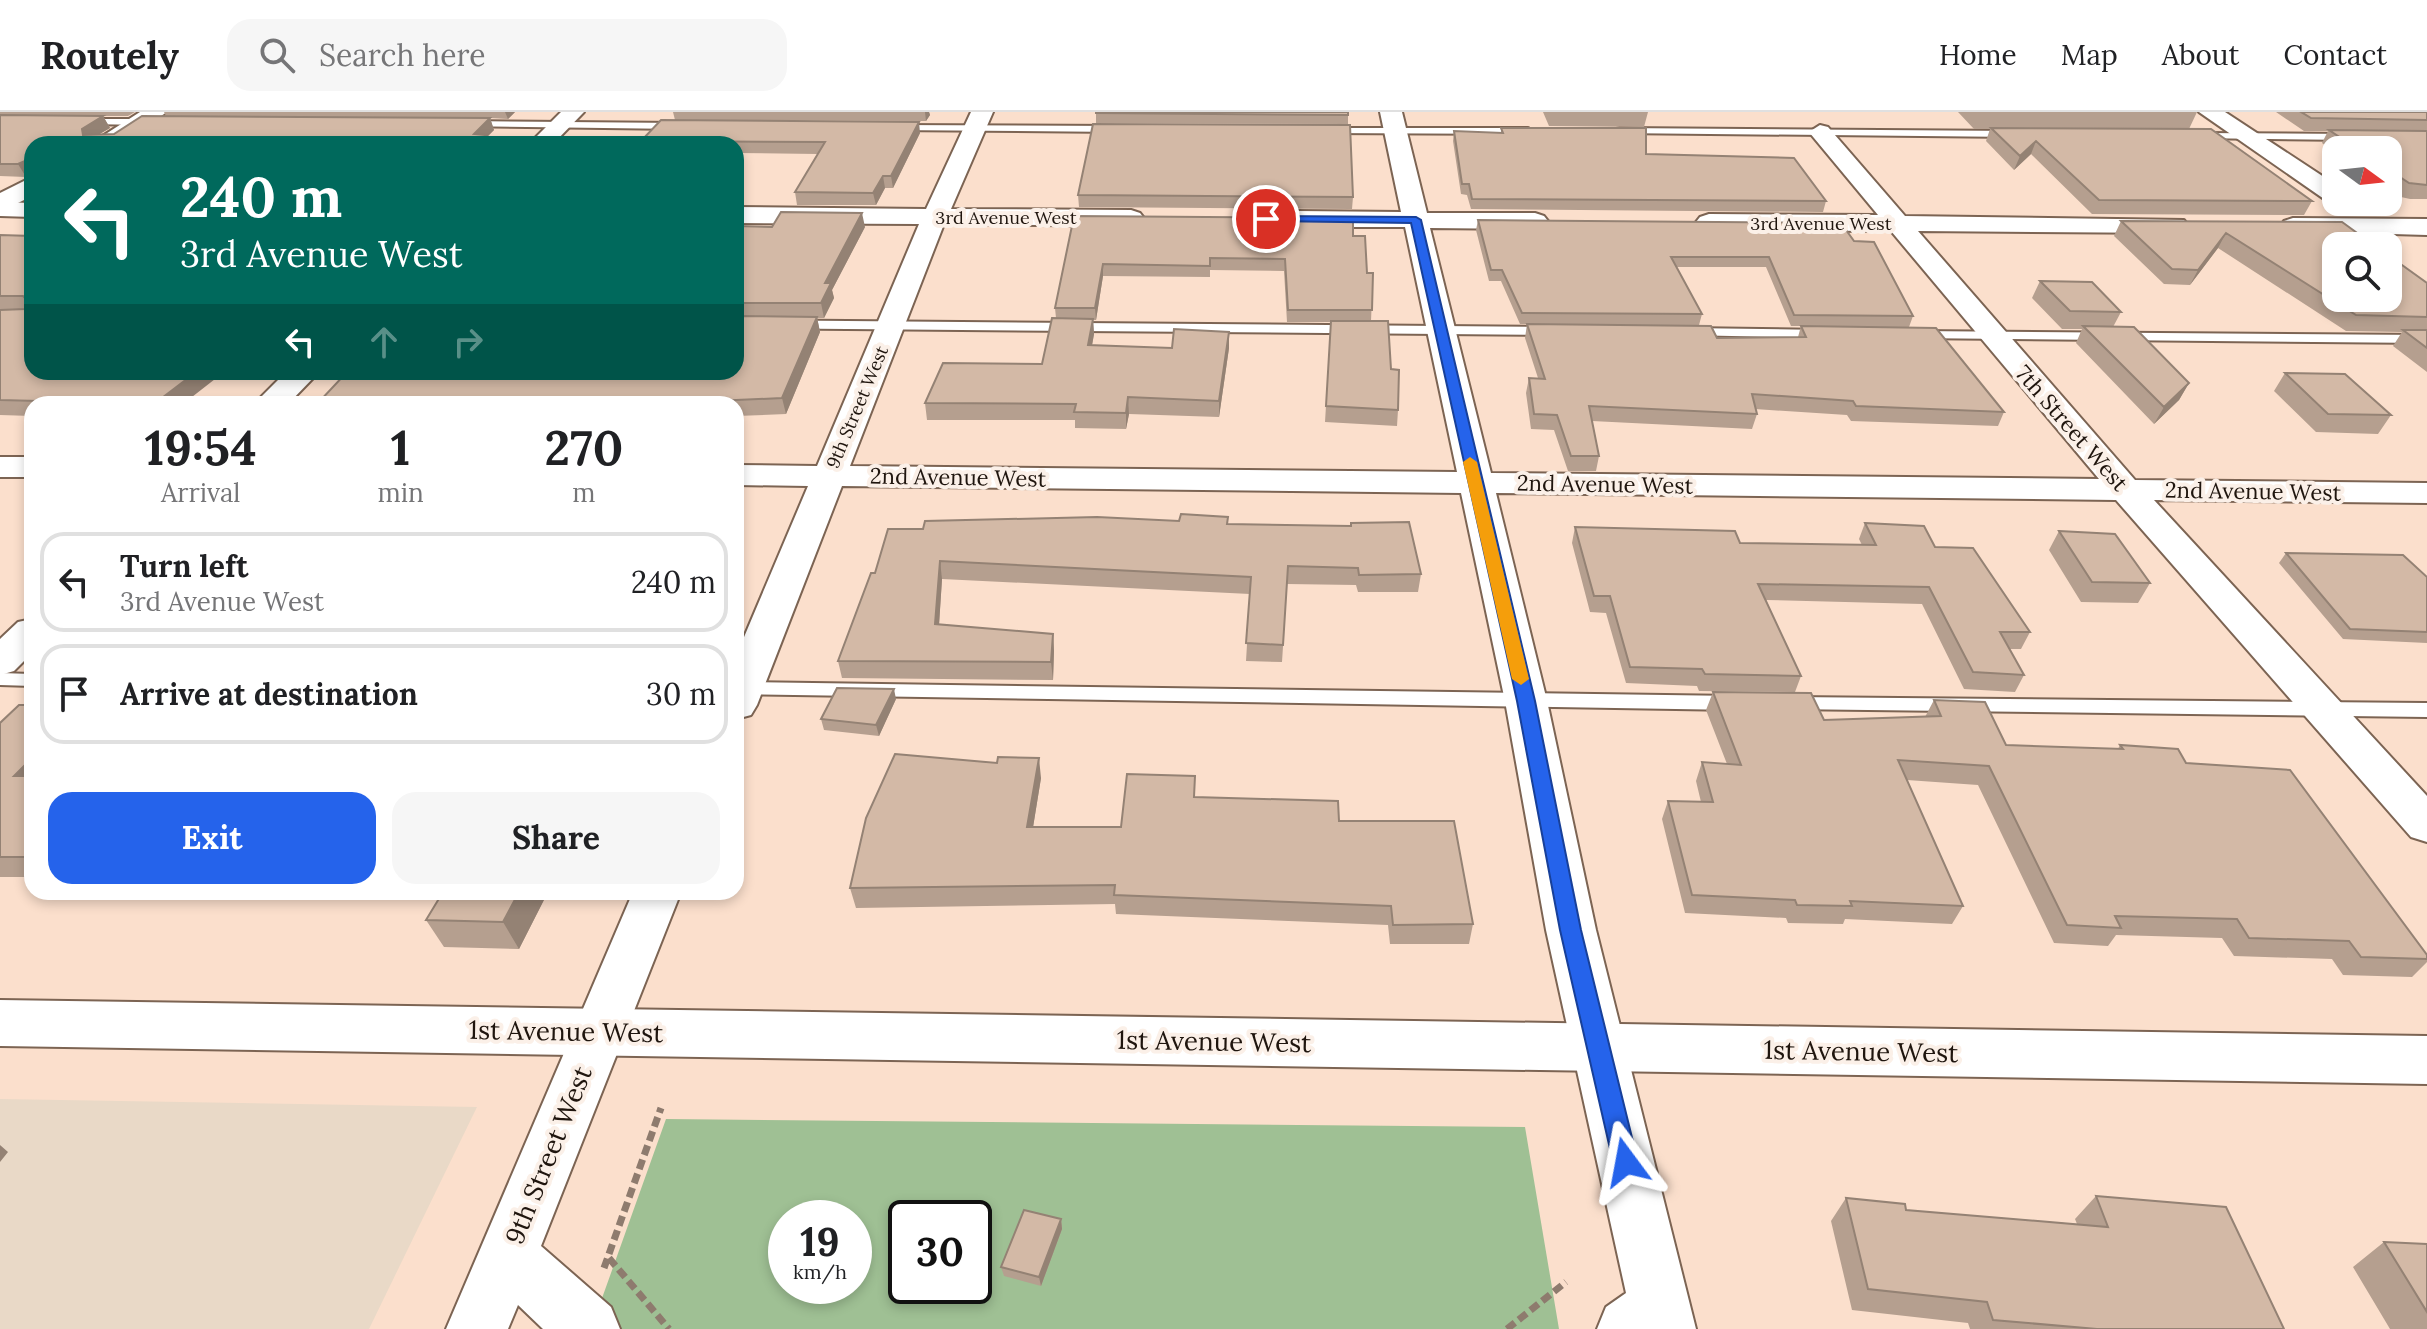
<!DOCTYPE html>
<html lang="en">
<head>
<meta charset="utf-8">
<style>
  body { margin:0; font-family:Lora,serif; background:#f6f6f6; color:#202124; height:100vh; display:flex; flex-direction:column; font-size:30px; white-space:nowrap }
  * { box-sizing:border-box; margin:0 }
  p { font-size:26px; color:#757577 }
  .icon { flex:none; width:44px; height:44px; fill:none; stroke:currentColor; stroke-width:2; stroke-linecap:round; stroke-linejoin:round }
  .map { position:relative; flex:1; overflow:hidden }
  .details { position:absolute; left:24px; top:284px; width:720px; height:504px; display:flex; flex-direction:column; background:#fff; border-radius:24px; box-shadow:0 4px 12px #0003 }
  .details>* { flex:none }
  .top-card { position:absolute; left:24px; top:24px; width:720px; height:244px; border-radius:24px; box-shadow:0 4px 12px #0003; background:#00695c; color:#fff; overflow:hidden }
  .needle { width:52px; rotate:105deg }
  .buttons { position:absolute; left:2322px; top:24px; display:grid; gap:16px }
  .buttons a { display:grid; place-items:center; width:80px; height:80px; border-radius:16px; background:#fff; box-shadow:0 4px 12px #0003; font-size:40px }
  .speed { position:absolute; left:768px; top:1088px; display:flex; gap:16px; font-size:40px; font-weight:700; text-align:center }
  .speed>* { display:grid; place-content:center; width:104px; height:104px; border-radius:50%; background:#fff; box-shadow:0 4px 12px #0003; line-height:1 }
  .speed small { font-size:20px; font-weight:400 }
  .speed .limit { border:4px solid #111; border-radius:12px; background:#fff; color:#111 }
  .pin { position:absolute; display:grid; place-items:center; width:68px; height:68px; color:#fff; margin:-34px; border:4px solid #fff; border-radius:50%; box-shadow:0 2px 8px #0007 }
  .me { position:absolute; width:88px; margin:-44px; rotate:347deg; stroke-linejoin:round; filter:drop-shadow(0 0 6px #0008) }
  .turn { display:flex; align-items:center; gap:28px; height:168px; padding:0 24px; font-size:36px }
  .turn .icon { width:104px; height:104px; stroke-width:2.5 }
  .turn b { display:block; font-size:56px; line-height:68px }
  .lanes { display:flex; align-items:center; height:76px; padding:0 24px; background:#0003; justify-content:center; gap:40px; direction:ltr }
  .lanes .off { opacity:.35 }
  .eta { display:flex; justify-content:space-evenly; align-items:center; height:136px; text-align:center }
  .eta b { font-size:48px; font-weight:700; line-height:56px }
  .action { display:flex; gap:16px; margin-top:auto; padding:16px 24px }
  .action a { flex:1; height:92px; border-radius:24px; background:#2563eb; color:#fff; font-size:32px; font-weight:700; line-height:92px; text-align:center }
  .action a+a { background:#f6f6f6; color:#202124 }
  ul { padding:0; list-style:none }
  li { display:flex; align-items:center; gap:24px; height:100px; margin:0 16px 12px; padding:0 8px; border:4px solid #e0e0e0; border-radius:24px }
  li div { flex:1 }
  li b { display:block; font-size:30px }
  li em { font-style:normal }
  header { display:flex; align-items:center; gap:48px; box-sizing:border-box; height:112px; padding:0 40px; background:#fff; border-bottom:2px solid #e0e0e0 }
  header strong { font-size:38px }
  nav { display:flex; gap:44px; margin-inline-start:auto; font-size:28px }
  .search { width:560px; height:72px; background:#f6f6f6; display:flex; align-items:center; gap:20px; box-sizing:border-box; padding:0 28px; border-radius:24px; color:#757577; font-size:30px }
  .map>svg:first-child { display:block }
  .commercial { fill:#e9d9c7 }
  .green { fill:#9fc094; fill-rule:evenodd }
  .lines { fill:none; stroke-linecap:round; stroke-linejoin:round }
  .lane-casing { stroke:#7c6453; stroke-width:4 }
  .street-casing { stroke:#7c6453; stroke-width:4 }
  .secondary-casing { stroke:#7c6453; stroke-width:4 }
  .path { stroke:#8e7b6e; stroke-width:7; stroke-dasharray:10 5; stroke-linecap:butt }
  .lane { fill:#fff; fill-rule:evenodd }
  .street { fill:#fff; fill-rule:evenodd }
  .secondary { fill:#fff; fill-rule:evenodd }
  .wall { fill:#b59f8f; fill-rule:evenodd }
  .shaded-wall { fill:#948274 }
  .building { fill:#d3b9a6; stroke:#948274; stroke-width:2 }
  .route { fill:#2563eb; stroke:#184099; stroke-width:2 }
  .slow { fill:#f59e0b }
  .labels { text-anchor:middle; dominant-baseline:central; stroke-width:8; stroke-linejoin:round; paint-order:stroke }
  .far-street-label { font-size:18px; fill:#1f150e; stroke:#fbf0e8 }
  .street-label { font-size:22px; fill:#1f150e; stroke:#fbf0e8 }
  .near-street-label { font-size:26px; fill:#1f150e; stroke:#fbf0e8 }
</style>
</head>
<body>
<header>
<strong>Routely</strong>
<div class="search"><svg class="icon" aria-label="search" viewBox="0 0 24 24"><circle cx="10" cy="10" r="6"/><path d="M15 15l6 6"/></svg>Search here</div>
<nav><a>Home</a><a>Map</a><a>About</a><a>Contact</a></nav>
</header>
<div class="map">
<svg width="2427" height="1217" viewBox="0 0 2427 1217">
  <rect width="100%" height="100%" fill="#fbdfcc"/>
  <path class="commercial" d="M0,987L477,995L369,1217H0Z"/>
  <path class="green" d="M666,1007L1525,1015L1559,1217H591ZM786,1106H854V1174H786ZM906,1106H974V1174H906Z"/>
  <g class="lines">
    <defs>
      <path id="lane" d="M76,7H152L157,10L152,13L80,12L76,11Z
        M464,9L680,11L685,14L680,17L460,14V10Z
        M892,13L1120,14L1125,17L1120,20L888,18V14Z
        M1320,16H1528L1533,19L1528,22L1324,21L1320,20Z
        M1620,16L2016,19L2021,22L2016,25L1616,21V17Z
        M2196,21L2352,22L2357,25L2352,28L2192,26L2191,24Z
        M736,208L1552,215L1559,219L1552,223L736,216Z
        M1688,216L1824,218L1831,222L1824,226L1683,223V217Z
        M1916,219L2427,223V231L1911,226L1909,223Z
        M0,561L32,562V574L0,573Z
        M736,570L1736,584L1746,591L1736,598L736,582Z
        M1792,585L2427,591V605L1785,597L1782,592Z"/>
      <path id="street" d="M561,0H584L553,32H529Z
        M971,0H993L951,97L1131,98L1140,101L1144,106L1140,111L1131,114L944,112L850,354L1457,360L1405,115H1297L1288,112L1284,107L1288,102L1297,99L1401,100L1380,0H1402L1427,101H1535L1544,104L1548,109L1544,114L1535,117L1430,116L1491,361L2099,367L1891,119L1709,118L1700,115L1696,110L1700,105L1709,102L1878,103L1809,20L1820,13L1828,15L1905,104L2184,108L2188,113L2184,118L2175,121L1918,119L2135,368L2427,371V391L2154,388L2427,684V730L2411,725L2116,388L1496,381L1547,589L1596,818L1696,1217H1597L1606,1195L1626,1181L1546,818L1505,589L1461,381L842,374L757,593L751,603L736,607V544L808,374L736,373V353L817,354L919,112L736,111V95L926,97Z
        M2199,0H2225L2336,73V90H2341L2327,89Z
        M0,90L32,91V105L0,104Z
        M2293,106L2427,107V123L2284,119L2280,114L2284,109Z
        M286,260H319L288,292H254Z
        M0,345H32V365H0Z
        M32,507V541L14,559L0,563V527L18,510Z
        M633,780H681L541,1134L611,1195L620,1217H543L518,1193L508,1217H446Z"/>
      <path id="secondary" d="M140,0H167L119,32H90Z
        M32,65V84L0,100V81Z
        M0,888L2427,924V972L0,934Z"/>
    </defs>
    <use href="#lane" class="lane-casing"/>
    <use href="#street" class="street-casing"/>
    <use href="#secondary" class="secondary-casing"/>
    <path class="path" d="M609,1146L669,1217
      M604,1156L661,996
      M1507,1217L1566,1170"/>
    <use href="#lane" class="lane"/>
    <use href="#street" class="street"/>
    <use href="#secondary" class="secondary"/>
  </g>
  <path class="wall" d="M0,0H135L128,4H103L110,16L99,22H114L166,4L164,0H515L508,7L490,6L494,18L486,26L489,32H32V62L26,65L0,64Z
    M673,0H929L930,3L926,9L675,8Z
    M1096,0L1348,3V12L1096,11Z
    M1543,0H1648L1644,15L1549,14Z
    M1958,0H2197L2189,17L2312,89L2304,103L2092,102L2031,42L2014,58L1986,29L1990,17H1974Z
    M2276,0H2427V87H2410L2401,85L2388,76V38H2336V41L2322,31L2328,19H2304Z
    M1501,16L1646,42L1826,89L1823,100L1471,97L1467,83L1461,82L1453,29L1454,19L1501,21Z
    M920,21L893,76H885L876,93H797L795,80L818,42L736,41V32H642L641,29Z
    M1078,83L1353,85L1352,97L1079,95Z
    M1074,104L1373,161L1371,209L1391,257L1398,298L1397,314L1325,310L1331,210H1287L1284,159L1210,158V165L1103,164L1096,208H1093L1094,222L1092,234L1172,236L1229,220V236L1219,305L1129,302L1126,317L1075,316V308H927L925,291L1042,252L1056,206L1055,196Z
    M1478,108L1854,129L1913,204L1909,215L2004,300L1998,314L1851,309L1847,303L1755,297L1757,302L1752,317L1592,309L1599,344L1596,359H1568L1554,318L1531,317L1526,281L1529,266H1538L1525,226L1527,212H1520L1501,169H1489L1476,118ZM1676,155H1766L1791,214H1801L1798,225L1717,226L1699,213L1702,202Z
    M2121,109L2342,110L2427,171V260L2393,234L2402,220L2346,219L2218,136L2190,173L2164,172L2114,124Z
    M736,114L772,115H865L832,178L834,186L824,206H817L820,220L786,302L736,304V292H317L736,260Z
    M0,123L183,292H32V304L0,303Z
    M2040,169L2121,200L2113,215L2189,271L2179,288L2154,312L2076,231L2082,217H2062L2032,186Z
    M2285,261L2391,303L2378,322L2316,320L2274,279Z
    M1228,405V412L1350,414L1351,411L1421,462L1418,480H1358L1356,473L1287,472L1282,550L1246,549L1250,482L942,467L939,512L1053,522L1054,539L1053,568L842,566L838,549L875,461L923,417L1179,409Z
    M1865,411L1935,435L2030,520L2021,537H2009L2024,563L2015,580L1964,577L1922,492L1766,488L1801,564L1795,580L1699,579L1697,574L1626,571L1606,501L1590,500L1572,431L1575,415L1740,431L1862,433L1859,427Z
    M2059,419L2150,471L2138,491L2081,490L2049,438Z
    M2286,441L2427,465V531L2343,527L2279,451Z
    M1713,580L1824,608L1925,605L1934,588L2006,633L2118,637L2120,633L2186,651L2427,843V850L2412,865L2343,863L2332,847L2234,844L2222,826L2116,823L2108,834L2054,831L1978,673L1907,668L1963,794L1952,812L1845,807L1843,812L1788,811L1786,806L1685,801L1662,707L1668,689L1701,690L1696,669L1702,650L1727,652L1706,598Z
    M896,587L879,624L824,618L821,607Z
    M32,589V765H0V611L28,593Z
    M997,651L1041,666L1033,715H1121L1195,685L1339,709L1473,812L1469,832H1390L1388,813L1116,802L1115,792L856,796L850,776Z
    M181,780H262L256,788L185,785Z
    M357,780H548L519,837L444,835L426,808L440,786L359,784Z
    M2096,1084L2284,1217H1970L1968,1211L1852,1198L1831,1109L1846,1086L1906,1098L2077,1112L2075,1107Z
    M1061,1107L1062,1117L1041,1174L1004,1164L1001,1155Z
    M2384,1130L2427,1132V1217H2390L2353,1155Z"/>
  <path class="shaded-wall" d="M505,0H515L508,7Z
    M925,0H929L930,3L926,9Z
    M103,4L110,16L88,29L83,23L82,17Z
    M490,6L494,18L486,26L489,32H472L474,22Z
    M919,10L920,21L893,76L891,64Z
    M2036,29L2031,42L2014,58L2020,44Z
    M25,49L32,61V62L26,65L18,52Z
    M883,64L885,76L876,93L873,81Z
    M862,101L865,115L832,178L834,186L824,206L821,191L825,171Z
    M2226,121L2218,136L2190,173L2198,158Z
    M1103,152V164L1096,208L1095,196Z
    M817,205L820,220L786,302L782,286Z
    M1093,207L1094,222L1089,249L1088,233Z
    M1229,220V236L1219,305V289Z
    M196,260H224L183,292H154Z
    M2189,271L2179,288L2154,312L2164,295Z
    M1128,285L1129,302L1126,317V301Z
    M940,449L942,467L938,529L935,512Z
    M1053,522L1054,539L1053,568L1051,550Z
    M894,577L896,587L879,624L876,613Z
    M32,646V682L14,664Z
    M1039,646L1041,666L1030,734L1027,715Z
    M250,780H262L256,788Z
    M519,780H548L519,837L503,810Z
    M0,1033L8,1040L0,1050Z
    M1061,1107L1062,1117L1041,1174L1039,1165Z"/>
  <path class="building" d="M1096,0H1348V3L1096,1Z
    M2301,0H2427V8L2311,6Z
    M0,3L103,4L82,17L83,23L114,22L142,4L490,6L474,22L485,23L472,32H32V53L28,52L25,49L18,52H0Z
    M661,8L919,10L891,64H883L873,81L795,80L825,30L641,29Z
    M1093,12L1350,13L1353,85L1078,83Z
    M1501,16H1646V42L1794,46L1826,89L1472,87L1469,72H1462L1454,19L1503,21Z
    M1991,16L2211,17L2312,89L2099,88L2036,29L2020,44Z
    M2329,18L2427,19V73L2409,71L2388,57V38H2359Z
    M781,100L862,101L825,171H831L821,191H736V114L772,115Z
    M1074,104L1353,106V124H1365L1367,161H1373L1372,198H1288L1285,147L1210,146V154L1103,152L1095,196H1055Z
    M1478,108L1841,111L1854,129L1874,130L1913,204L1794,203L1769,145H1671L1702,202L1522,201L1502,158H1491Z
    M2121,109L2342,110L2375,134H2336V186H2388V143L2427,171V205L2356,203L2226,121L2198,158L2172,157Z
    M0,123L32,124V260H196L154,292L0,288V198L25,197L26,187L23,184H0Z
    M2040,169L2092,170L2121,200L2070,199Z
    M736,204L817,205L782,286L714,289L630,286L628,289L539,287L535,292L461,290L409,292H317L347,260H736Z
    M1052,206L1093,207L1088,233L1172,236L1174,217L1229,220L1219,289L1128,285L1126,301L1074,300L1076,292L925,291L943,251L1042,252Z
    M1331,209H1388L1391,257L1399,258L1398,298L1326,294Z
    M1527,212L1711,214L1717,226L1806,225L1801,214L1936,216L2004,300L1856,294L1853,289L1752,282L1757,302L1589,294L1599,344H1571L1557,303L1534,302L1529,266L1545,267Z
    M2083,214L2134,215L2189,271L2164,295Z
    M2403,218H2427V236Z
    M2285,261L2345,262L2391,303L2328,302Z
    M1181,402L1228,405L1227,412L1351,414V411L1409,410L1421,462L1359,463L1358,456L1288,454L1283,533L1246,531L1251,465L940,449L935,512L1053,522L1051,550L838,549L871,461H875L888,417H923L925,409L1097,405L1179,409Z
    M1865,411L1924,414L1935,435L1973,436L2030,520H2000L2024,563L1973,560L1929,475L1758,472L1801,564L1705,562L1702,557L1630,555L1610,484H1594L1575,415L1735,419L1740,431L1876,433Z
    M2059,419L2115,422L2150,471L2092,470Z
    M2286,441L2403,443L2427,465V520L2350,517Z
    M837,576L894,577L876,613L821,607Z
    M1713,580L1811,581L1824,608L1941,604L1934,588L1985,590L2006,633L2123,637L2120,633L2178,637L2186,651L2290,658L2427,843V847L2361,845L2349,829L2249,826L2237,807L2115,804L2121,816L2067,813L1989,654L1898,648L1963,794L1850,789L1852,794L1797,793L1795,788L1692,783L1668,689L1713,690L1702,650L1741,653Z
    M32,589V646L14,664H32V745H0V611L19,593H28Z
    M895,642L997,651L998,645L1039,646L1027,715H1121L1127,662L1195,664L1194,685L1338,689L1339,709H1454L1473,812L1393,813L1391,794L1114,783L1115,773L850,776L866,706Z
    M443,780H519L503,810L426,808Z
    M2096,1084L2226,1095L2284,1217H2097L1993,1208L1987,1190L1868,1177L1846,1086L1905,1092L1906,1098L2108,1115Z
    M1024,1098L1061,1107L1039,1165L1001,1155Z
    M2384,1130L2427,1132V1200Z"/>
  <path class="route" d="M1266,104L1416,105L1421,108L1535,589L1581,818L1638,1050L1635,1058L1626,1062L1617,1058L1613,1050L1560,818L1517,589L1411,111L1262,109L1260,107Z"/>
  <path class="slow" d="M1470,345L1477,350L1529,567L1521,573L1512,567L1463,350Z"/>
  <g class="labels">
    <g class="far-street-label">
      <text x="1006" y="105">3rd Avenue West</text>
      <text x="1821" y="111">3rd Avenue West</text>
      <text transform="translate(857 295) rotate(-67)">9th Street West</text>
    </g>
    <g class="street-label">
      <text transform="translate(2072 316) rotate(49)">7th Street West</text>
      <text transform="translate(958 365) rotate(1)">2nd Avenue West</text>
      <text transform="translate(1605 372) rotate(1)">2nd Avenue West</text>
      <text transform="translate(2253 379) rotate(1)">2nd Avenue West</text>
    </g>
    <g class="near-street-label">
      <text transform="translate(566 919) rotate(1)">1st Avenue West</text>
      <text transform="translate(1214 929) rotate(1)">1st Avenue West</text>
      <text transform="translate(1861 939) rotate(1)">1st Avenue West</text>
      <text transform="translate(548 1043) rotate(-68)">9th Street West</text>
    </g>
  </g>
</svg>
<div class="buttons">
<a><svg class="needle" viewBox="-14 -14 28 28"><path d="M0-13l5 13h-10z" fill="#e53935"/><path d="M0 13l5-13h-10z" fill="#757577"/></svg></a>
<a><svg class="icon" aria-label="search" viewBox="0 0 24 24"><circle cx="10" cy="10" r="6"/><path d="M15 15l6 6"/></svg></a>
</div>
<div class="speed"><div>19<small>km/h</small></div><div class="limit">30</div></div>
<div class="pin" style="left:1266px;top:107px;background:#d93025"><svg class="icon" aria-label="arrive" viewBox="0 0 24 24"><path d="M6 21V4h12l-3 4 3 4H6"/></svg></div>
<svg class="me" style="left:1626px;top:1050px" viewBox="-20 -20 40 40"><path d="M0-17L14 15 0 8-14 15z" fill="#2563eb" stroke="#fff" stroke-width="4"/></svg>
<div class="top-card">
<div class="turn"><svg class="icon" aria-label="left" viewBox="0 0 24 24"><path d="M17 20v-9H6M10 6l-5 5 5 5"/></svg><div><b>240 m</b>3rd Avenue West</div></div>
<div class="lanes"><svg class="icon" aria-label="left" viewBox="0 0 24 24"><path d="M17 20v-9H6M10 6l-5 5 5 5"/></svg><svg class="icon off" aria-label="ahead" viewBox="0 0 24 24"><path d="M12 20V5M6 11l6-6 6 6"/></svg><svg class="icon off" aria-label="right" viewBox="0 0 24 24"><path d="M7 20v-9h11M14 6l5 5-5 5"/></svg></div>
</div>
<section class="details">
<div class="eta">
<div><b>19:54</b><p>Arrival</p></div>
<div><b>1</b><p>min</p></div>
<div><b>270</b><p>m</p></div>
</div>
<ul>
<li><svg class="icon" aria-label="left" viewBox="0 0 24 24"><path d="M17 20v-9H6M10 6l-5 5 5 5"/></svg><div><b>Turn left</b><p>3rd Avenue West</p></div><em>240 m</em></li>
<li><svg class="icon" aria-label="arrive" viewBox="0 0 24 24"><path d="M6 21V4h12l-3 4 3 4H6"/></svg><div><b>Arrive at destination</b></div><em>30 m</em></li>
</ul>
<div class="action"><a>Exit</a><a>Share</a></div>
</section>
</div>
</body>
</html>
